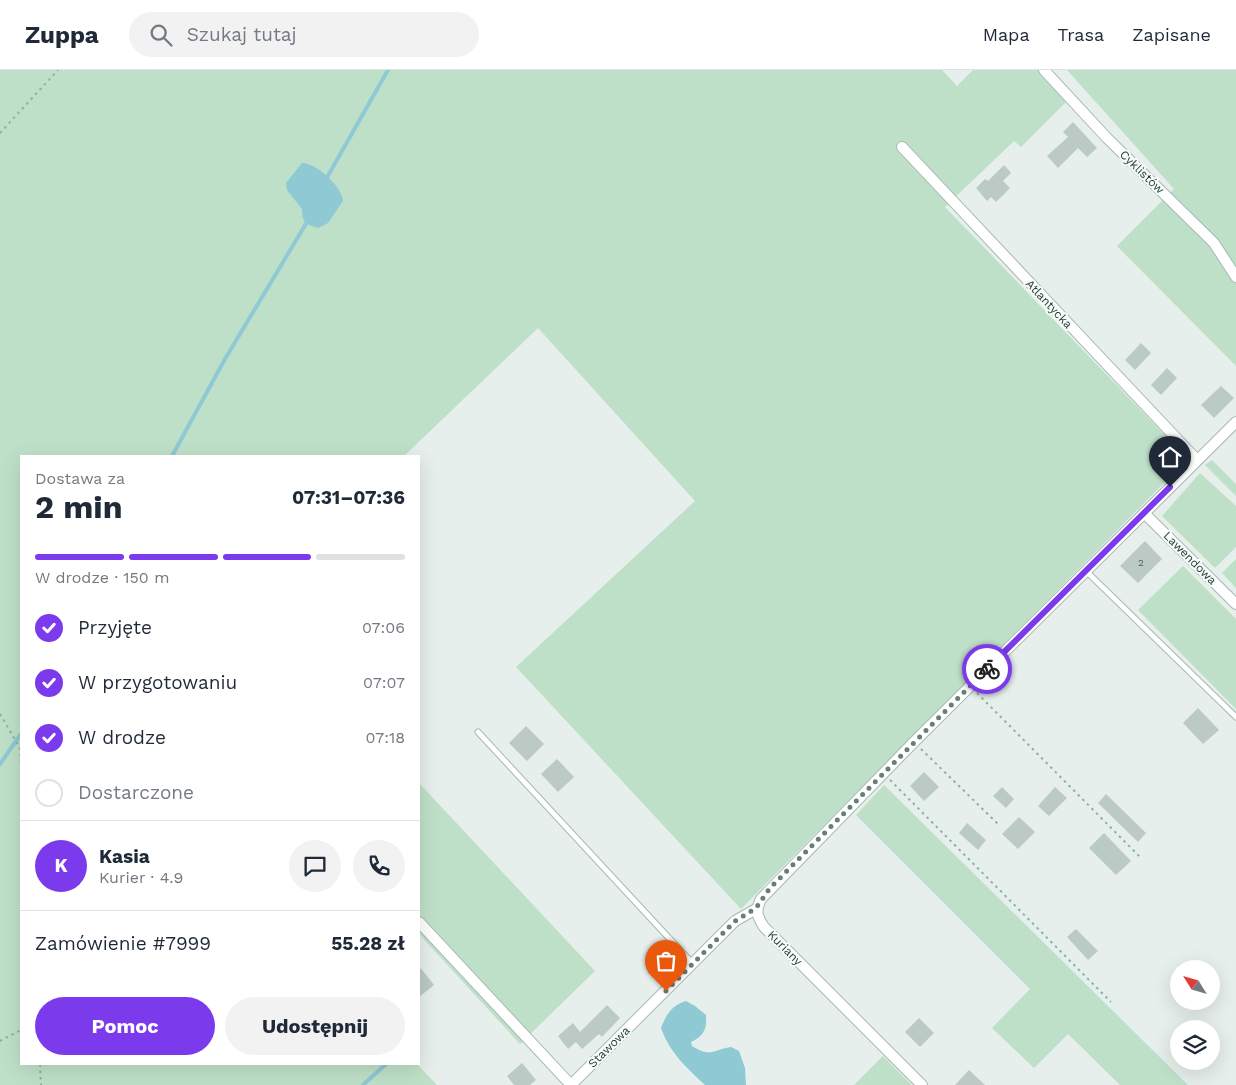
<!DOCTYPE html>
<html lang="pl">
<meta charset="utf-8">
<style>
body{margin:0;font-family:"Work Sans",sans-serif;background:#f2f2f3;color:#1f2937;height:100vh;display:flex;flex-direction:column;font-size:19px;white-space:nowrap}
*{box-sizing:border-box;margin:0}
p{font-size:16px;color:#747a83}
.icon{flex:none;width:28px;height:28px;fill:none;stroke:currentColor;stroke-width:2;stroke-linecap:round;stroke-linejoin:round}
.map{position:relative;flex:1;overflow:hidden}
.sheet{position:absolute;left:20px;top:385px;width:400px;height:610px;display:flex;flex-direction:column;background:#fff;border-radius:0px;box-shadow:0 5px 20px #0002}
.sheet>*{flex:none}
.needle{width:32px;rotate:307deg}
.tools{position:absolute;left:1170px;top:890px;display:grid;gap:10px}
.tools a{display:grid;place-items:center;width:50px;height:50px;border-radius:50%;background:#fff;box-shadow:0 5px 20px #0002;font-size:25px}
.pin{position:absolute;display:grid;place-items:center;width:42px;height:42px;color:#fff;margin:-51px -21px;border-radius:50% 50% 50% 0;rotate:-45deg;box-shadow:0 0 5px #0007}
.pin .icon{rotate:45deg}
.courier{position:absolute;display:grid;place-items:center;width:50px;height:50px;margin:-25px;border:4px solid #7c3aed;border-radius:50%;background:#fff;color:#222;box-shadow:0 1px 6px #0007}
.overview em{font-style:normal;font-weight:700}
.overview div{display:flex;flex-direction:column-reverse}
.overview{display:flex;align-items:center;justify-content:space-between;height:85px;padding:0 15px}
h1{font-size:32px;font-weight:700;line-height:38px}
.bar{display:grid;grid-template-columns:repeat(4,1fr);gap:8px 5px;align-content:center;height:60px;padding:0 15px}
.bar i{height:6px;border-radius:4px;background:#e0e1e3}
.bar .active{background:#7c3aed}
.bar p{grid-column:span 4}
.line{display:flex;align-items:center;gap:12px;padding:0 15px;border-top:1px solid #e0e1e3}
.line div{flex:1}
.round{display:grid;place-items:center;flex:none;width:52px;height:52px;border-radius:26px;background:#f2f2f3}
ol{padding:0 15px;list-style:none}
li{display:flex;align-items:center;gap:15px;height:55px}
li p{margin-inline-start:auto}
li .icon{padding:5px;border-radius:50%;background:#7c3aed;color:#fff;stroke-width:4}
li:last-child{color:#747a83}
li i{width:28px;height:28px;border:2px solid #e0e1e3;border-radius:50%}
.button{display:flex;gap:10px;margin-top:auto;padding:10px 15px}
.button a{flex:1;height:58px;border-radius:30px;background:#7c3aed;color:#fff;font-size:20px;font-weight:700;line-height:58px;text-align:center}
.button a+a{background:#f2f2f3;color:#1f2937}
header{display:flex;align-items:center;gap:30px;box-sizing:border-box;height:70px;padding:0 25px;background:#fff;border-bottom:1px solid #e0e1e3}
header strong{font-size:24px}
nav{display:flex;gap:28px;margin-inline-start:auto;font-size:18px}
.search{width:350px;height:45px;background:#f2f2f3;display:flex;align-items:center;gap:12px;box-sizing:border-box;padding:0 18px;border-radius:28px;color:#747a83;font-size:19px}
.map>svg:first-child{display:block}
.green{fill:#bfe0c8}
.water{fill:#8ec9d4}
.lines{fill:none;stroke-linecap:round;stroke-linejoin:round}
.stream{stroke:#8ec9d4;stroke-width:4}
.building{fill:#bbcac4}
.service-casing{stroke:#a8b8b2;stroke-width:7}
.minor-casing{stroke:#a8b8b2;stroke-width:12}
.path{stroke:#86b3a5;stroke-width:2;stroke-dasharray:2.5 4;stroke-linecap:butt}
.service{stroke:#fff;stroke-width:5}
.minor{stroke:#fff;stroke-width:10}
.done{stroke:#687f78;stroke-width:5;stroke-dasharray:0 9}
.route{stroke:#7c3aed;stroke-width:6}
.labels{text-anchor:middle;dominant-baseline:central;stroke-width:4;stroke-linejoin:round;paint-order:stroke}
.number-label{font-size:10px;fill:#4a645c}
.street-label{font-size:12px;fill:#24423a;stroke:#f7fbf9}
</style>
<header>
<strong>Zuppa</strong>
<div class="search"><svg class="icon" aria-label="search" viewBox="0 0 24 24"><circle cx="10" cy="10" r="6"/><path d="M15 15l6 6"/></svg>Szukaj tutaj</div>
<nav><a>Mapa</a><a>Trasa</a><a>Zapisane</a></nav>
</header>
<div class="map">
<svg width="1236" height="1015" viewBox="0 0 1236 1015">
<rect width="100%" height="100%" fill="#e6efeb"/>
<g class="green">
<path d="M 0,0 L 942,0 L 957,16 L 973,0 L 1038,0 L 1068,30 L 1021,77 L 1014,71 L 945,137 L 1188,389 L 741,839 L 516,597 L 695,431 L 538,258 L 404,386 L 21,386 L 21,994 L 417,994 L 437,1015 L 0,1015 Z"/>
<path d="M 1067,0 L 1236,0 L 1236,296 L 1117,176 L 1174,119 Z"/>
<path d="M 1212,390 L 1236,414 L 1236,426 L 1205,395 Z"/>
<path d="M 1200,403 L 1236,436 L 1236,477 L 1215,498 L 1162,446 Z"/>
<path d="M 1236,489 L 1236,518 L 1222,503 Z"/>
<path d="M 1183,496 L 1236,549 L 1236,639 L 1138,540 Z"/>
<path d="M 419,713 L 595,901 L 520,974 L 419,864 Z"/>
<path d="M 884,715 L 1188,1015 L 1120,1015 L 1068,964 L 1034,998 L 992,958 L 1030,919 L 856,745 Z"/>
<path d="M 883,986 L 912,1015 L 854,1015 Z"/>
</g>
<g class="water">
<path d="M 302,93 C 316,93 342,116 343,131 L 328,153 L 318,158 C 305,154 302,152 302,139 L 287,120 L 286,113 Z"/>
<path d="M 686,931 L 695,936 L 706,945 C 707,959 704,966 691,972 L 692,976 C 712,988 712,980 731,977 L 739,981 L 745,998 L 746,1015 L 705,1015 C 686,997 670,983 661,958 C 666,945 672,935 686,931 Z"/>
</g>
<g class="lines">
<g class="stream">
<path d="M 325,111 L 388,0"/>
<path d="M 172,386 L 225,289 L 307,152"/>
<path d="M 0,694 L 21,664"/>
<path d="M 363,1015 L 386,994"/>
</g>
</g>
<g class="building">
<path d="M 1073,52 L 1097,78 L 1087,87 L 1078,78 L 1058,98 L 1047,86 L 1068,67 L 1063,62 Z"/>
<path d="M 1004,95 L 1011,103 L 1003,111 L 1010,118 L 996,132 L 991,127 L 987,131 L 976,118 L 985,109 L 988,111 Z"/>
<path d="M 1141,273 L 1151,283 L 1135,300 L 1125,290 Z"/>
<path d="M 1167,298 L 1177,308 L 1161,325 L 1151,315 Z"/>
<path d="M 1221,316 L 1234,328 L 1214,348 L 1201,335 Z"/>
<path d="M 1145,471 L 1162,489 L 1138,513 L 1120,496 Z"/>
<path d="M 1198,638 L 1219,660 L 1203,674 L 1183,653 Z"/>
<path d="M 526,656 L 544,674 L 527,691 L 509,673 Z"/>
<path d="M 557,689 L 574,707 L 558,722 L 541,704 Z"/>
<path d="M 924,702 L 939,717 L 924,731 L 910,716 Z"/>
<path d="M 1002,717 L 1014,729 L 1006,738 L 993,726 Z"/>
<path d="M 1055,717 L 1067,728 L 1049,746 L 1038,736 Z"/>
<path d="M 1106,724 L 1146,763 L 1138,772 L 1098,733 Z"/>
<path d="M 1019,747 L 1035,762 L 1018,779 L 1002,764 Z"/>
<path d="M 967,753 L 986,770 L 978,780 L 959,763 Z"/>
<path d="M 1104,763 L 1131,791 L 1116,805 L 1089,778 Z"/>
<path d="M 1076,859 L 1098,881 L 1088,890 L 1067,867 Z"/>
<path d="M 419,896 L 434,915 L 419,927 Z"/>
<path d="M 607,935 L 620,948 L 602,967 L 599,964 L 582,979 L 576,972 L 568,979 L 558,966 L 573,953 L 580,962 Z"/>
<path d="M 919,948 L 934,963 L 920,977 L 905,962 Z"/>
<path d="M 522,993 L 536,1010 L 530,1015 L 514,1015 L 507,1006 Z"/>
<path d="M 969,1000 L 985,1015 L 955,1015 Z"/>
</g>
<g class="lines">
<g class="service-casing">
<g id="service">
<path d="M 1086,501 L 1236,647"/>
<path d="M 478,662 L 693,894"/>
</g>
</g>
<g class="minor-casing">
<g id="minor">
<path d="M 1044,0 L 1107,68 L 1214,173 L 1236,207"/>
<path d="M 902,77 L 1197,390"/>
<path d="M 1144,443 L 1236,534"/>
<path d="M 419,852 L 571,1015 L 735,851 L 756,839"/>
<path d="M 922,1015 L 764,857 C 757,846 755,841 761,829 L 914,672 L 1236,352"/>
</g>
</g>
<g class="path">
<path d="M 0,63 L 58,0"/>
<path d="M 977,623 L 1142,789"/>
<path d="M 0,644 L 20,678 L 21,698"/>
<path d="M 921,679 L 998,754"/>
<path d="M 890,710 L 1111,932"/>
<path d="M 0,971 L 21,960"/>
<path d="M 40,994 L 41,1015"/>
</g>
<use href="#service" class="service"/>
<use href="#minor" class="minor"/>
</g>
<g class="lines">
<path class="done" d="M 666,921 L 735,851 L 756,838 L 770,818 L 987,599"/>
<path class="route" d="M 987,599 L 1170,417"/>
</g>
<g class="labels">
<g class="number-label">
<text x="1141" y="492">2</text>
</g>
<g class="street-label">
<text transform="translate(1142 102) rotate(44)">Cyklistów</text>
<text transform="translate(1049 234) rotate(47)">Atlantycka</text>
<text transform="translate(1190 488) rotate(45)">Lawendowa</text>
<text transform="translate(785 878) rotate(45)">Kuriany</text>
<text transform="translate(609 977) rotate(-45)">Stawowa</text>
</g>
</g>
</svg>
<div class="tools">
<a><svg class="needle" viewBox="-14 -14 28 28"><path d="M0-13l5 13h-10z" fill="#e53935"/><path d="M0 13l5-13h-10z" fill="#747a83"/></svg></a>
<a><svg class="icon" aria-label="layers" viewBox="0 0 24 24"><path d="M12 4l9 5-9 5-9-5zM3 14l9 5 9-5"/></svg></a>
</div>
<div class="pin" style="left:666px;top:921px;background:#ea580c"><svg class="icon" aria-label="bag" viewBox="0 0 24 24"><path d="M5 8h14l-1 12H6zM9 8a3 3 0 0 1 6 0"/></svg></div>
<div class="pin" style="left:1170px;top:417px;background:#1f2937"><svg class="icon" aria-label="home" viewBox="0 0 24 24"><path d="M3 11l9-7 9 7M6 9v11h12V9"/></svg></div>
<div class="courier" style="left:987px;top:599px"><svg class="icon" aria-label="bike" viewBox="0 0 24 24"><circle cx="6" cy="16" r="4"/><circle cx="18" cy="16" r="4"/><path d="M6 16l4-8h5l3 8M10 8l3 8H6M13 5h3"/></svg></div>
<section class="sheet">
<div class="overview"><div><h1>2 min</h1><p>Dostawa za</p></div><em>07:31–07:36</em></div>
<div class="bar"><i class="active"></i><i class="active"></i><i class="active"></i><i></i><p>W drodze · 150 m</p></div>
<ol>
<li><svg class="icon" aria-label="check" viewBox="0 0 24 24"><path d="M5 12l5 5 9-10"/></svg>Przyjęte<p>07:06</p></li>
<li><svg class="icon" aria-label="check" viewBox="0 0 24 24"><path d="M5 12l5 5 9-10"/></svg>W przygotowaniu<p>07:07</p></li>
<li><svg class="icon" aria-label="check" viewBox="0 0 24 24"><path d="M5 12l5 5 9-10"/></svg>W drodze<p>07:18</p></li>
<li><i></i>Dostarczone</li>
</ol>
<div class="line" style="height:90px"><b class="round" style="background:#7c3aed;color:#fff">K</b><div><b>Kasia</b><p>Kurier · 4.9</p></div><a class="round"><svg class="icon" aria-label="chat" viewBox="0 0 24 24"><path d="M4 5h16v11H9l-5 4z"/></svg></a><a class="round"><svg class="icon" aria-label="phone" viewBox="0 0 24 24"><path d="M5 4h4l2 5-3 2q2 4 5 5l2-3 5 2v4C11 20 4 13 5 4z"/></svg></a></div>
<div class="line" style="height:65px"><div>Zamówienie #7999</div><b>55.28 zł</b></div>
<div class="button"><a>Pomoc</a><a>Udostępnij</a></div>
</section>
</div>
